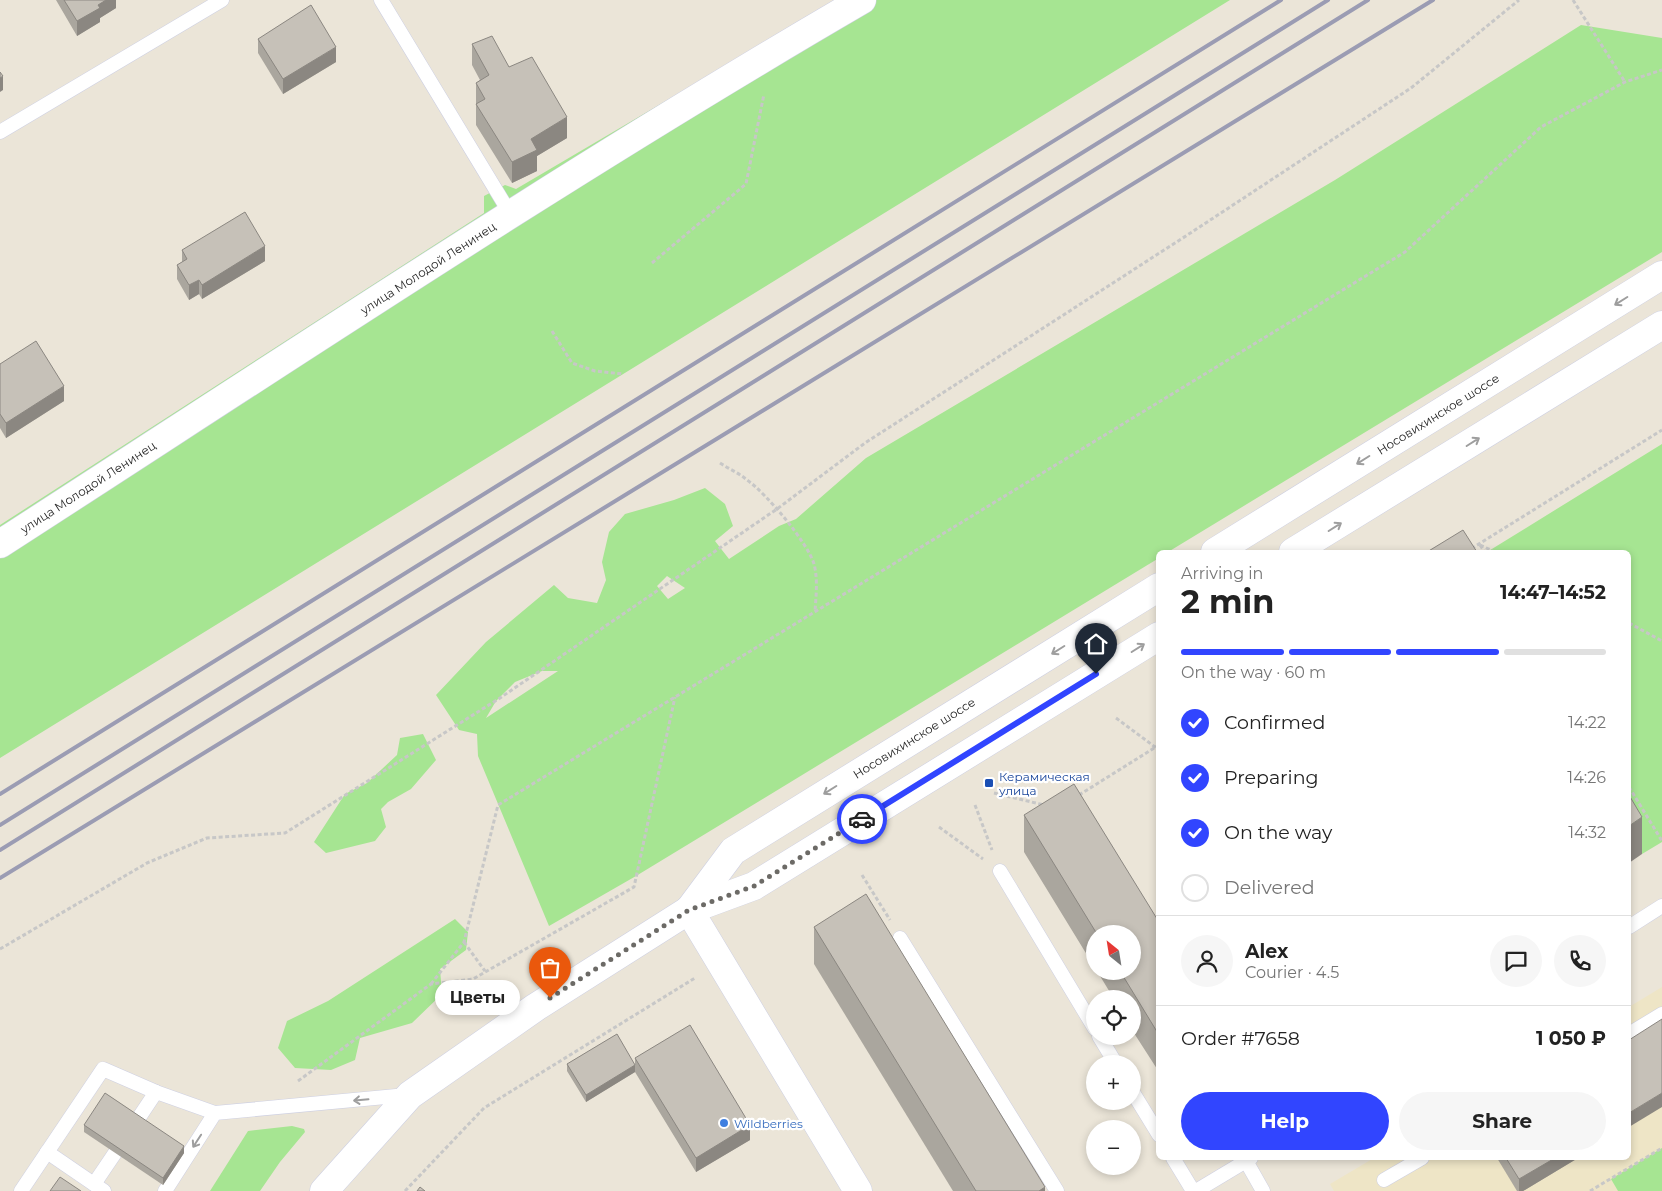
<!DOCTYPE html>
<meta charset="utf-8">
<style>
body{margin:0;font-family:Montserrat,sans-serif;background:#f6f6f6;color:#222;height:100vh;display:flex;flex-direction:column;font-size:19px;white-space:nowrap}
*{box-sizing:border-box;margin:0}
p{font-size:16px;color:#767676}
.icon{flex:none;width:28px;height:28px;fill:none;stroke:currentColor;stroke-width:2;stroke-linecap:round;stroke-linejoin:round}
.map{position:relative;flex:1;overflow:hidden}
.panel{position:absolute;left:1156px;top:550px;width:475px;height:610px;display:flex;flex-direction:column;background:#fff;border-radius:8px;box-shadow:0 2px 8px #0003}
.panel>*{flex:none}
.needle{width:32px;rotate:330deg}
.controls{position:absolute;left:1086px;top:925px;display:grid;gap:10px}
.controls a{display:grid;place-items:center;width:55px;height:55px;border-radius:50%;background:#fff;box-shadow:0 2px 8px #0003;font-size:25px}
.pin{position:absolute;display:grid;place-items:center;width:42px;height:42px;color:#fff;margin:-51px -21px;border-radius:50% 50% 50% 0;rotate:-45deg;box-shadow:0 0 5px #0007}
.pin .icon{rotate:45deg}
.courier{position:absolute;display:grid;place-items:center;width:50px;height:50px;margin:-25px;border:4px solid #3145ff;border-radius:50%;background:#fff;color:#222;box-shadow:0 1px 6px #0007}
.bubble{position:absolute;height:35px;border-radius:18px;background:#fff;box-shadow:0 2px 8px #0003;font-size:16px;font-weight:700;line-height:35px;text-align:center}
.summary em{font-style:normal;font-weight:700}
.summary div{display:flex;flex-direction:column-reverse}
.summary{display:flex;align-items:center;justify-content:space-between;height:85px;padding:0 25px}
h1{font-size:32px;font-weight:700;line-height:38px}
.bar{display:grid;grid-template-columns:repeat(4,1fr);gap:8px 5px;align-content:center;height:60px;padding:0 25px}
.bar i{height:6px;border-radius:4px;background:#e0e0e0}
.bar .selected{background:#3145ff}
.bar p{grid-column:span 4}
.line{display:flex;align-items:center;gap:12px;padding:0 25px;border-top:1px solid #e0e0e0}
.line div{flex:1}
.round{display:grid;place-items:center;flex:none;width:52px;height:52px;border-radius:26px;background:#f6f6f6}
ol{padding:0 25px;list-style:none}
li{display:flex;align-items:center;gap:15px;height:55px}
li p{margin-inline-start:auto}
li .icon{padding:5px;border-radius:50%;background:#3145ff;color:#fff;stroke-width:4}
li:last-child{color:#767676}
li i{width:28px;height:28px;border:2px solid #e0e0e0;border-radius:50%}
.action{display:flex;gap:10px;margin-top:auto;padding:10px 25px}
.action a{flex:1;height:58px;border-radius:30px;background:#3145ff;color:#fff;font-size:20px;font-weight:700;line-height:58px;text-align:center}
.action a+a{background:#f6f6f6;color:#222}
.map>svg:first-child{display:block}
.education{fill:#eee5c6}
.green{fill:#a6e592;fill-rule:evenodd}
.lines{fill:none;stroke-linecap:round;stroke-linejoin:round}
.lane-casing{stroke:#ced0e2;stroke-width:15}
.street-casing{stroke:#ced0e2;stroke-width:29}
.secondary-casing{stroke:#ced0e2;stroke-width:29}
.path{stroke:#c7c7c7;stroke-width:3;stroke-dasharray:4 2.5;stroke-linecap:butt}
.lane{stroke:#fff;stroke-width:14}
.street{stroke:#fff;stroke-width:28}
.secondary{stroke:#fff;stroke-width:28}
.rail{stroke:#9b9cb3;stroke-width:4}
.wall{fill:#aaa69e}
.shaded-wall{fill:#8b8781}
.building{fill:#c6c1b8;stroke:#8b8781}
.oneway{stroke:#9e9e9e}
.done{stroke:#6c6a66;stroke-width:5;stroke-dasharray:0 9}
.route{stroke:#3145ff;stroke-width:6}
.transit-dot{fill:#1a4fb4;stroke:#fff;stroke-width:2}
.shop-dot{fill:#3f7fe0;stroke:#fff;stroke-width:2}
.labels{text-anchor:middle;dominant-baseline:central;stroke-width:4.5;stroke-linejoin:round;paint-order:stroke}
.street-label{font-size:12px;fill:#282828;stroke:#fff}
.transit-label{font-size:12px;fill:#164399;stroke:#fff;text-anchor:start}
.shop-label{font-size:12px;fill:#366cbe;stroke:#fff;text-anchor:start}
</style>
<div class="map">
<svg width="1662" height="1191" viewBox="0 0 1662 1191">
<rect width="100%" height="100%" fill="#ebe5d8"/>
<path class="education" d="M 1662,987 L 1662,1191 L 1334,1191 L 1330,1184 L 1374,1158 L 1629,1158 L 1629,1007 Z"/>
<g class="green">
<path d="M 836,0 L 1230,0 L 0,758 L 0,525 L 484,213 L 484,196 L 505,185 L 516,189 L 773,38 Z"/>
<path d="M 1581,25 L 1662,38 L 1662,252 L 1168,552 L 1159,552 L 1159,558 L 636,876 L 549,926 L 478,756 L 477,734 L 459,730 L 436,695 L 486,642 L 554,585 L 568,598 L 597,603 L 606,580 L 602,562 L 609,532 L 625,514 L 674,500 L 705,488 L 725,504 L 733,526 L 715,541 L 729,559 L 779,526 L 796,519 L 866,458 L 1335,180 ZM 667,576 L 685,588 L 668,599 L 657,586 ZM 542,671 L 558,671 L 486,718 L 496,701 L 515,682 Z"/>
<path d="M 1662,444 L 1662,842 L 1642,854 L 1629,833 L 1629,552 L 1487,552 Z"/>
<path d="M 423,734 L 436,760 L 411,789 L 388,802 L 381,809 L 386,827 L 375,841 L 326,853 L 314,842 L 345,794 L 367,783 L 397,755 L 400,738 Z"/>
<path d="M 455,919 L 468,932 L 466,950 L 440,969 L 442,994 L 412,1023 L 360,1038 L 355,1060 L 331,1070 L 295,1068 L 278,1048 L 287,1021 L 328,1001 Z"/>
<path d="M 292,1126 L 304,1129 L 305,1132 L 280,1162 L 260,1191 L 210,1191 L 248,1131 Z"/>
<path d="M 1662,1148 L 1662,1191 L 1618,1191 L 1611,1179 Z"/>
</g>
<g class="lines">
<g class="lane-casing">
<g id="lane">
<path d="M 381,0 L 511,215"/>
<path d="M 0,132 L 222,0"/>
<path d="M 1000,871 L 1095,1029"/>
<path d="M 1629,927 L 1662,906"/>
<path d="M 900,938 L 1057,1191"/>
<path d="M 1629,1034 L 1662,1014"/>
<path d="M 1099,1036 L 1116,1064"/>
<path d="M 1132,1091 L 1159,1135"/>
<path d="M 136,1122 L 156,1092"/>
<path d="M 47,1152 L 104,1191"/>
<path d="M 1173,1158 L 1193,1191"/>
<path d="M 1246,1161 L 1263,1191"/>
<path d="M 1384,1180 L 1422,1158"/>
<path d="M 94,1184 L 115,1153"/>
<path d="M 21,1191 L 103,1069 L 156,1092 L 215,1113"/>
<path d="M 165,1191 L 215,1113 L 407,1095"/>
<path d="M 1196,1191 L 1251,1158"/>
</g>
</g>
<g class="street-casing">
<path id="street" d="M 0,544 C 285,360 568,171 862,0"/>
</g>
<g class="secondary-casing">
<g id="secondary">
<path d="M 1215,552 L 1662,275"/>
<path d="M 1293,552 L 1662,325"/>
<path d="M 689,910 L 733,851 L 1159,587"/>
<path d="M 689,910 L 858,1191"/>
<path d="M 324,1191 L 410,1095 L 536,1007 L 689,910 L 754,886 L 1159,636"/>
</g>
</g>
<g class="path">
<path d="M 1573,0 L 1625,82"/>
<path d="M 652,263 L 746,184 L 764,94"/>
<path d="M 552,331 L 572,363 L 595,371 L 623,374"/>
<path d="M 720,463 C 729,469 739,473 747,480 C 766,493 808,543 814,564 C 818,579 816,596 815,611"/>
<path d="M 1480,545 L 1495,552"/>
<path d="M 1480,545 L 1485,552"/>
<path d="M 1466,552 L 1662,430"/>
<path d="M 1629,623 L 1662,641"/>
<path d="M 1116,718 L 1159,750"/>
<path d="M 1629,787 L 1662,841"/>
<path d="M 994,793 L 1044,805"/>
<path d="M 1079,795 L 1159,745"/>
<path d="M 975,805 L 992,850"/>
<path d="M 939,827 L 983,859"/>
<path d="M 862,875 L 890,920"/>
<path d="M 464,942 L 485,971"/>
<path d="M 0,949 L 147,863 L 207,838 L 285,833 L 500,698 L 777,509 L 865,443 L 1192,232 L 1411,88 L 1519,0"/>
<path d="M 431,984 L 464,942 L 498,805 L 1405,252 L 1541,127 L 1625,82 L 1662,70"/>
<path d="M 298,1081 L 431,984 L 473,979 L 634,887 L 675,697"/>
<path d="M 405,1191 L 484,1108 L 695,978"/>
<path d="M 1590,1191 L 1662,1148"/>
</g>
<use href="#lane" class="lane"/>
<use href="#street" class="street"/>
<use href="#secondary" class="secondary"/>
<g class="rail">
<path d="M 0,794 L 1281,0"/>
<path d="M 0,825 L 1328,0"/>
<path d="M 0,850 L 1368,0"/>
<path d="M 0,878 L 1433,0"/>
</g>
</g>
<g class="wall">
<path d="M 56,0 L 116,0 L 116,8 L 100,18 L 100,22 L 77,36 Z"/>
<path d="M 258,39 L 336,62 L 283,94 L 258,53 Z"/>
<path d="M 472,44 L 509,67 L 567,138 L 537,156 L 537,171 L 512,183 L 476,125 L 476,83 L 480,80 L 472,65 Z"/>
<path d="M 182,250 L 265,261 L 202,299 L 199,294 L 189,300 L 177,279 L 177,265 L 182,262 Z"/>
<path d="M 0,364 L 64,401 L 6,438 L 0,428 Z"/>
<path d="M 1024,815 L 1159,922 L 1159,1072 L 1132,1030 L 1132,999 L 1114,999 L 1097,971 L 1132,971 L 1132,934 L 1095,934 L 1095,968 L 1024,852 Z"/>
<path d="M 814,927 L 1045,1191 L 953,1191 L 814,964 Z"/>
<path d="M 635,1058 L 750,1140 L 696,1172 L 635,1072 L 586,1102 L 567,1071 L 567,1064 L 635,1065 Z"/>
<path d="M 84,1125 L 184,1153 L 163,1185 L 84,1132 Z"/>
<path d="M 1497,1158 L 1578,1158 L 1523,1191 L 1517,1191 Z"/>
</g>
<g class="shaded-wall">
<path d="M 106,0 L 116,0 L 116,8 L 100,18 L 100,22 L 77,36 L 77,21 L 98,5 Z"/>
<path d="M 336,47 L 336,62 L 283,94 L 283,79 Z"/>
<path d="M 3,76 L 3,90 L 0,92 L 0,78 Z"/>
<path d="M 567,117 L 567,138 L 537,156 L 537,171 L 512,183 L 512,162 L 531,139 Z"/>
<path d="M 265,246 L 265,261 L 202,299 L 202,285 Z"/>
<path d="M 199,280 L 199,294 L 189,300 L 189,285 Z"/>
<path d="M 64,386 L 64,401 L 6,438 L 6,423 Z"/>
<path d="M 1642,817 L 1642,854 L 1629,863 L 1629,826 Z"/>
<path d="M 635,1065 L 635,1072 L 586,1102 L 586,1095 Z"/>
<path d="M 1662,1093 L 1662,1107 L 1629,1127 L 1629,1113 Z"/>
<path d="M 750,1125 L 750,1140 L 696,1172 L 696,1158 Z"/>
<path d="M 184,1146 L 184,1153 L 163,1185 L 163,1178 Z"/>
<path d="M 1555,1158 L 1578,1158 L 1523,1191 L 1519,1191 L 1519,1179 Z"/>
<path d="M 1045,1187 L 1045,1191 L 1039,1191 Z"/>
</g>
<g class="building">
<path d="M 64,0 L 106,0 L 98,5 L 100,8 L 77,21 Z"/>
<path d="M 311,5 L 336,47 L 283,79 L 258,39 Z"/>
<path d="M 492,36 L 509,67 L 532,57 L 567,117 L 531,139 L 537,150 L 512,162 L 476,104 L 485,99 L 476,83 L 489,75 L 472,44 Z"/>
<path d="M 0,72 L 3,76 L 0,78 Z"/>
<path d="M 245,212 L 265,246 L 202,285 L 199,280 L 189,285 L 177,265 L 187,259 L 182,250 Z"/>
<path d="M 36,341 L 64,386 L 6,423 L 0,414 L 0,364 Z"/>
<path d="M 1463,530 L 1477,552 L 1427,552 Z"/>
<path d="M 1074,784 L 1159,922 L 1159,1035 L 1120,971 L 1132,971 L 1132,934 L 1097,934 L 1024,815 Z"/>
<path d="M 1629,795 L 1642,817 L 1629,826 Z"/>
<path d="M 866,894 L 1045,1187 L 1039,1191 L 976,1191 L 814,927 Z"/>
<path d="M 1662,1019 L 1662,1093 L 1629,1113 L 1629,1040 Z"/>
<path d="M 690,1025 L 750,1125 L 696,1158 L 635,1058 Z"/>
<path d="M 617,1034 L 635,1065 L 586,1095 L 567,1064 Z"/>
<path d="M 105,1093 L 184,1146 L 163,1178 L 84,1125 Z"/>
<path d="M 1506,1158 L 1555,1158 L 1519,1179 Z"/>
<path d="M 60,1177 L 81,1191 L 50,1191 Z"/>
<path d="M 420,1187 L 425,1191 L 417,1191 Z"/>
</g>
<defs><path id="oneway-shaft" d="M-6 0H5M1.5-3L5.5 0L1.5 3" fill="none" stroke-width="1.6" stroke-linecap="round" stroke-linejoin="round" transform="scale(1.25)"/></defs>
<g class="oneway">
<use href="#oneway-shaft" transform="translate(1621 301) rotate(148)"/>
<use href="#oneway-shaft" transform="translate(1473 442) rotate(-32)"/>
<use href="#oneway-shaft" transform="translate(1363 460) rotate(148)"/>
<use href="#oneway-shaft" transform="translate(1335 527) rotate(-32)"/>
<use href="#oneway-shaft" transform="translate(1138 648) rotate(-32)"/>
<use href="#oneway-shaft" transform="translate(1058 650) rotate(148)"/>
<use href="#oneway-shaft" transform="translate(830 790) rotate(148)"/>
<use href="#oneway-shaft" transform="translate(361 1100) rotate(175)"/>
<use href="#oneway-shaft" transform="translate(197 1141) rotate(123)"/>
</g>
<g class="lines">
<path class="done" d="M 550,998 L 689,910 L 754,886 L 862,819"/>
<path class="route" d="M 862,819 L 1096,674"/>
</g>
<rect class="transit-dot" x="984" y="778" width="10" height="10" rx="2.5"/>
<circle class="shop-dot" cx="724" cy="1123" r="5"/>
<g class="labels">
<g class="street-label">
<text transform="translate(428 268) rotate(-33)">улица Молодой Ленинец</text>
<text transform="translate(1438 414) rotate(-32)">Носовихинское шоссе</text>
<text transform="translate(88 487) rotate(-33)">улица Молодой Ленинец</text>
<text transform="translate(914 738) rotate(-32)">Носовихинское шоссе</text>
</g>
<g class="transit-label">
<text x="999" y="776">Керамическая<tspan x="999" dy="14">улица</tspan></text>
</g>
<g class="shop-label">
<text x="734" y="1123">Wildberries</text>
</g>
</g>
</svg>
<div class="controls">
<a><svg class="needle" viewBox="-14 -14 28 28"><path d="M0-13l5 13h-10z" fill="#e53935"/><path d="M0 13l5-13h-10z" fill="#767676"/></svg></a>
<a><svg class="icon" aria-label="locate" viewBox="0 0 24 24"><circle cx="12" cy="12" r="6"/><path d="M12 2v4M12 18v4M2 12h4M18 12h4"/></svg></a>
<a>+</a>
<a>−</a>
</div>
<div class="pin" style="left:550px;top:998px;background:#ea580c"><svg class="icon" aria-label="bag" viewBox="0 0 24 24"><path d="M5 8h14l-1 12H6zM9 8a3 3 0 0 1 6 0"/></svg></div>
<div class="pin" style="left:1096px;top:674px;background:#1f2937"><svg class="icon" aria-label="home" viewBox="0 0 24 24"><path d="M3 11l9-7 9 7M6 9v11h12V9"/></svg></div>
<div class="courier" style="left:862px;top:819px"><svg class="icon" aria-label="car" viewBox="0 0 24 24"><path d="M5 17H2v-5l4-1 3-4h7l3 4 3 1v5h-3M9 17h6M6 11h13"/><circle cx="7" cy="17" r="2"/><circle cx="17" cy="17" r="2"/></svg></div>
<div class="bubble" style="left:435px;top:980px;width:85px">Цветы</div>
<section class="panel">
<div class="summary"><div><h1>2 min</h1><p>Arriving in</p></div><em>14:47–14:52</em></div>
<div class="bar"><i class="selected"></i><i class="selected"></i><i class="selected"></i><i></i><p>On the way · 60 m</p></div>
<ol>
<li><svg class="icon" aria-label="check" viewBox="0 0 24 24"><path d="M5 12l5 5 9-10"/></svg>Confirmed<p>14:22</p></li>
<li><svg class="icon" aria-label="check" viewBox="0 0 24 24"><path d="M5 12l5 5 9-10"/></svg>Preparing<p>14:26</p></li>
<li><svg class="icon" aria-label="check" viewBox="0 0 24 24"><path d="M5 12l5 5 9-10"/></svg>On the way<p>14:32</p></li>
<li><i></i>Delivered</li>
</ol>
<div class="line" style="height:90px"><a class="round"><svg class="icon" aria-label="person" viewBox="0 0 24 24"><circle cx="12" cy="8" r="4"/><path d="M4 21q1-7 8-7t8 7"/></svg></a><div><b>Alex</b><p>Courier · 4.5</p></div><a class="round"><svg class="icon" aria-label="chat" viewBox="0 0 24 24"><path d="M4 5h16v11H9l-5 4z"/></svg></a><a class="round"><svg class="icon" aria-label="phone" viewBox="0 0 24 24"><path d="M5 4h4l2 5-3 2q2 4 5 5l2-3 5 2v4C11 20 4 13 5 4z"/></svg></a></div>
<div class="line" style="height:65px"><div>Order #7658</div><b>1 050 ₽</b></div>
<div class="action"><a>Help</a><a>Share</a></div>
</section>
</div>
